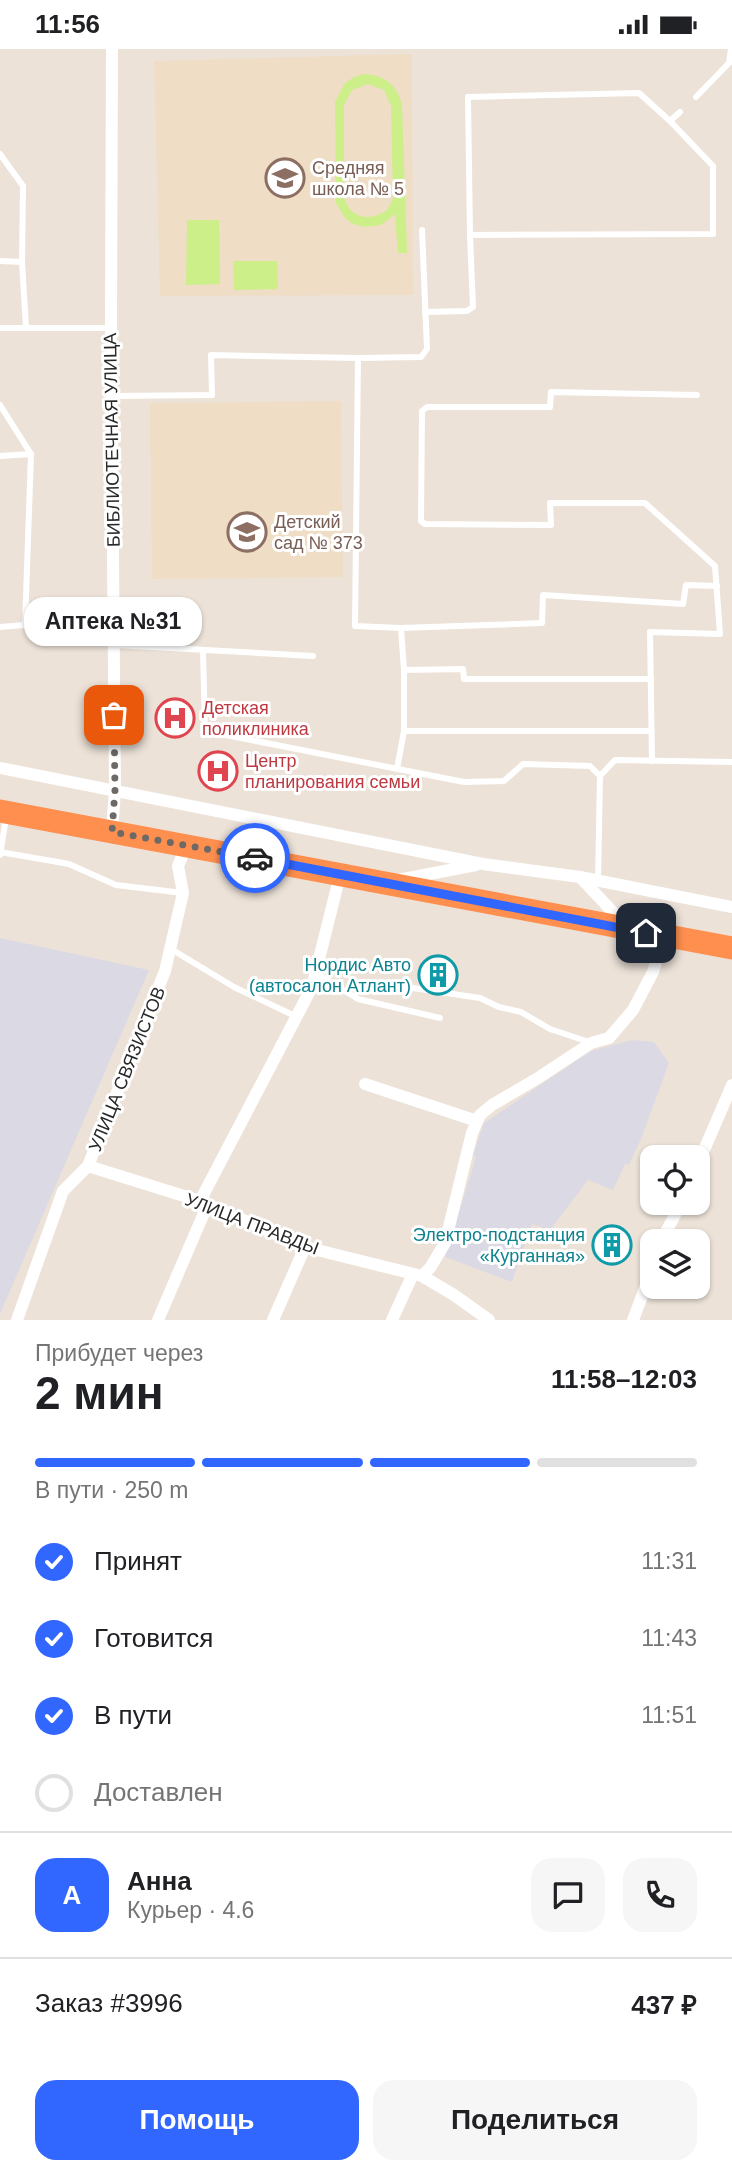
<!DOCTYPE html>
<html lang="ru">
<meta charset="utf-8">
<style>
body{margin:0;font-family:Helvetica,sans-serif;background:#f6f6f6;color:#202124;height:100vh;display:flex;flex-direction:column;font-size:26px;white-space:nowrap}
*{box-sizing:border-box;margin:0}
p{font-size:23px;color:#757577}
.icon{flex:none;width:38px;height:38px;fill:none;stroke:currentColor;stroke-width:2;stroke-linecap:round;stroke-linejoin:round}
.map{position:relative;height:1271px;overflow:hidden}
.sheet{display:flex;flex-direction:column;background:#fff;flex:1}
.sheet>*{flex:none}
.tools{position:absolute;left:640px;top:1096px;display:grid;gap:14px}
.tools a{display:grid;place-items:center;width:70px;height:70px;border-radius:14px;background:#fff;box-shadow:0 2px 5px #0004;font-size:35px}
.pin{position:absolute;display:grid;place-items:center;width:60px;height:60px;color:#fff;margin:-30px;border-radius:14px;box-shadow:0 4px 10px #0006}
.courier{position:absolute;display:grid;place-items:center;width:70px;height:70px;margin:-35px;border:5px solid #3166ff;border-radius:50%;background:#fff;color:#222;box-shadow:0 2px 9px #0007}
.bubble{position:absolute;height:49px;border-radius:21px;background:#fff;box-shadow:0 2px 5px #0004;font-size:23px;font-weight:600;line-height:49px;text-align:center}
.overview em{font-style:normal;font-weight:600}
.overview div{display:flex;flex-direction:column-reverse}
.overview{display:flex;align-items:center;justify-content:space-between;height:119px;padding:0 35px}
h1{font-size:46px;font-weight:600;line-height:52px}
.bar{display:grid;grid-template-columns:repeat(4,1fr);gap:10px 7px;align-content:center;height:84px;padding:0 35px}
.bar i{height:9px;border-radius:5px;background:#e0e0e0}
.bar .active{background:#3166ff}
.bar p{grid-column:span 4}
.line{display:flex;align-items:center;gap:18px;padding:0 35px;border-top:2px solid #e0e0e0}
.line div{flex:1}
.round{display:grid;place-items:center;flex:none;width:74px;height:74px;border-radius:21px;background:#f6f6f6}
ol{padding:0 35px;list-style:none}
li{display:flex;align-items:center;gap:21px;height:77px}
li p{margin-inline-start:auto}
li .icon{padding:7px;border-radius:50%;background:#3166ff;color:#fff;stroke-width:4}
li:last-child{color:#757577}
li i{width:38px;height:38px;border:4px solid #e0e0e0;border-radius:50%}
.primary-button{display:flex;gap:14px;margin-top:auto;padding:14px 35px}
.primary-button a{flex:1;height:80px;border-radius:21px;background:#3166ff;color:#fff;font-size:28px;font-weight:600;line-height:80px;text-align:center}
.primary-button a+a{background:#f6f6f6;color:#202124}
.status{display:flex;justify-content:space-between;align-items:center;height:49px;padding:0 35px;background:#fff;direction:ltr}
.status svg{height:19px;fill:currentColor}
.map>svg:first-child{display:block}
.industrial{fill:#dbd9e3}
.education{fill:#efdec5}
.pitch{fill:#ccef8a;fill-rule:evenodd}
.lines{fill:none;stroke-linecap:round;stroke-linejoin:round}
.lane{stroke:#fff;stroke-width:6}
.street{stroke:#fff;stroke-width:12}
.highway{stroke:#ff8f4f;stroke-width:23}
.done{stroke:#6d6966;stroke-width:7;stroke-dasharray:0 12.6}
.route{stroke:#3166ff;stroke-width:9}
.labels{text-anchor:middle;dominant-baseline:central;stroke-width:6;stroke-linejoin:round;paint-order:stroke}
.education-label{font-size:18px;fill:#785e54;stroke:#fff;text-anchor:start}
.street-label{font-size:18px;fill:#282828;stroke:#fff}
.health-label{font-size:18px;fill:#be3a42;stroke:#fff;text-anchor:start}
.culture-label{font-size:18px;fill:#0d838f;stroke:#fff;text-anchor:end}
</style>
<div class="status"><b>11:56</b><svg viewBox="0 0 49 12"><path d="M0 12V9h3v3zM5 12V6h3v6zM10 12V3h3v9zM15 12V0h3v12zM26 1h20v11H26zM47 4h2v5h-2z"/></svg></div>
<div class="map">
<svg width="732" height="1271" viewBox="0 0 732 1271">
<rect width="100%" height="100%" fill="#ece2d8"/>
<g class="industrial">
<path d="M 0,889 L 149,921 L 0,1265 Z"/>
<path d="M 632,991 L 654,993 L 669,1014 L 641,1090 L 629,1116 L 625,1115 L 613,1141 L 588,1131 L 550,1181 L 532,1175 L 512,1233 L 445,1208 L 476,1108 L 473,1106 L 484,1074 L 591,1002 Z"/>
</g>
<g class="education">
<path d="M 412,5 L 413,246 L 160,247 L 154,12 Z"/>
<path d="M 341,352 L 343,528 L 152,530 L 150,354 Z"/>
</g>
<g class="pitch">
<path d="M 364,25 C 385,26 397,36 402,56 L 407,204 L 398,204 L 395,165 L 381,176 L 365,178 L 353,175 L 345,169 L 336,154 L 335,53 L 345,34 L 354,28 ZM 368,35 L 384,41 L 391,57 L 393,150 L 387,161 C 370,173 351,170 344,149 L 344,56 L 352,41 Z"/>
<path d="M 187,171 L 219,171 L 220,235 L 186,236 Z"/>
<path d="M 233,212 L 277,212 L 278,240 L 234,241 Z"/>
</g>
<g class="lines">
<g class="lane">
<path d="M 696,48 L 729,14 L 731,0"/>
<path d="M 670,72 L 639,44 L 468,48 L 470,186 L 713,185 L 713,117 L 670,72 L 680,63"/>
<path d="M 0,105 L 23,137 L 22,213"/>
<path d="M 0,212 L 22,213 L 26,279"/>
<path d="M 425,263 L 467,262 L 473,258 L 470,186"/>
<path d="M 0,279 L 111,279"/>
<path d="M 358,309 L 421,308 L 427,300 L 422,181"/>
<path d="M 112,347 L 212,346 L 211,306 L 358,309 L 355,577 L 401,579"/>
<path d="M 0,356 L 31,405"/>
<path d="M 0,407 L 31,405 L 25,576 L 114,572"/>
<path d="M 0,578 L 25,576"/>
<path d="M 115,596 L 313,607"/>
<path d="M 203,601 L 205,682 L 464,733 L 504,732 L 523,715 L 590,717 L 600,727"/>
<path d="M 404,621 L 401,579 L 542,574 L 543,546 L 683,555 L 686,536 L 717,537"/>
<path d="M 651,630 L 464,630 L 463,620 L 404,621 L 404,682 L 651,682"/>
<path d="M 652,712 L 650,583 L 720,585 L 715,517 L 645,454 L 550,454 L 551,476 L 425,475 L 421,472 L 422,362 L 427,358 L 550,358 L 551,343 L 697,346"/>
<path d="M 397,720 L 404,682"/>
<path d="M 0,803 L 69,815 L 116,836 L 183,844"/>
<path d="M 0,806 L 6,769"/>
<path d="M 598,832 L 600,727 L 615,711 L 732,713"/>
<path d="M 171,900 L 234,938 L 295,967"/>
<path d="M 316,924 L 358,950 L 440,969"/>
<path d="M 386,935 L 480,949 L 499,958 L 521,963 L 550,980 L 589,993"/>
</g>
<g class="street">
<path d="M 112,0 L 111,274 L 115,741 L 112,783"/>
<path d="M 0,719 L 483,815 L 580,828 L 732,858"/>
<path d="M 580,828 L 626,877"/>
<path d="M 398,831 L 476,816"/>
<path d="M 365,1035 L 477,1072"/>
<path d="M 698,1115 L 732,1036"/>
<path d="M 88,1117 L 200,1152 L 305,1198 L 422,1227 L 454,1246 L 489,1271"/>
<path d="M 200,1152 L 312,938 L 340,826"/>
<path d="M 661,1192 L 682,1153"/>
<path d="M 422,1227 L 430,1219 L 445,1194 L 472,1084 L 480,1066 L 492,1056 L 538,1029 L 591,994 L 609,989 L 633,961 L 653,923 L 664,887"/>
<path d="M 17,1271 L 63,1142 L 88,1117 L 165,922 L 183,844 L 178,817 L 187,796"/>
<path d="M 158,1271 L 207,1157"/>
<path d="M 273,1271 L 305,1198"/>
<path d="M 392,1271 L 413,1225"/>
<path d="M 633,1271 L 653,1218"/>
</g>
<path class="highway" d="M 0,762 L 732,899"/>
</g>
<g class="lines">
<path class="done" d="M 114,666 L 115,741 L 112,783 L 255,809"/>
<path class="route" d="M 255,809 L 646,884"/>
</g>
<defs>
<g id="school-ring" transform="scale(2.0125)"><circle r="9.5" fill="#fff" stroke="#8d6e63" stroke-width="1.5"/><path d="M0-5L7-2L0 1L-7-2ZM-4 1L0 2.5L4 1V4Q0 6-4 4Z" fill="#8d6e63"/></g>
<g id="hospital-ring" transform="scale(2.0125)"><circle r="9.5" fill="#fff" stroke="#e0444e" stroke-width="1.5"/><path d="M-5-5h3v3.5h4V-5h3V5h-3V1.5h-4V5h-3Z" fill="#e0444e"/></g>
<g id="building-ring" transform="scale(2.0125)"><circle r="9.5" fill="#fff" stroke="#0f9aa8" stroke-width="1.5"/><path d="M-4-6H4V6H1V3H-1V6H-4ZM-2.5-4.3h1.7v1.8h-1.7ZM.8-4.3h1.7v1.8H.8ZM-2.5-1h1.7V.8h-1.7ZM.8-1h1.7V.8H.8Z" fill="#0f9aa8"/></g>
</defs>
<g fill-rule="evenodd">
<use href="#school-ring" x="285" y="129"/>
<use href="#school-ring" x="247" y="483"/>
<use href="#hospital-ring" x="175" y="669"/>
<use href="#hospital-ring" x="218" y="722"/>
<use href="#building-ring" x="438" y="926"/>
<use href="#building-ring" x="612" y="1196"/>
</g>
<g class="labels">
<g class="education-label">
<text x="312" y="119">Средняя<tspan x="312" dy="21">школа № 5</tspan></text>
<text x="274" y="473">Детский<tspan x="274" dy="21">сад № 373</tspan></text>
</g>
<g class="street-label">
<text transform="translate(112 391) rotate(-91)">БИБЛИОТЕЧНАЯ УЛИЦА</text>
<text transform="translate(127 1020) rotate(-68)">УЛИЦА СВЯЗИСТОВ</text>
<text transform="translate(252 1175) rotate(21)">УЛИЦА ПРАВДЫ</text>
</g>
<g class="health-label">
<text x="202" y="659">Детская<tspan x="202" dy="21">поликлиника</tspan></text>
<text x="245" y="712">Центр<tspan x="245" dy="21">планирования семьи</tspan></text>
</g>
<g class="culture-label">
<text x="411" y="916">Нордис Авто<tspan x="411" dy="21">(автосалон Атлант)</tspan></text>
<text x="585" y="1186">Электро-подстанция<tspan x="585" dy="21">«Курганная»</tspan></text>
</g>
</g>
</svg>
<div class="tools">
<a><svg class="icon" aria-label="locate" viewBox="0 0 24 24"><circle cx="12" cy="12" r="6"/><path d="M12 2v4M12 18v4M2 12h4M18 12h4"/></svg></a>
<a><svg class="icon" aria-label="layers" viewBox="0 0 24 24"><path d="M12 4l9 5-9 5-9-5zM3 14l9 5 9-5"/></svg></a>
</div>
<div class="pin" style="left:114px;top:666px;background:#ea580c"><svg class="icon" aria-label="bag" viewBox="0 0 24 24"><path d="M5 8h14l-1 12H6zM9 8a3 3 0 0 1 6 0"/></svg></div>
<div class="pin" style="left:646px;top:884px;background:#1f2937"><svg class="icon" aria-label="home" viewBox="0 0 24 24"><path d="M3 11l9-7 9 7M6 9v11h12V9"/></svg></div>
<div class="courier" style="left:255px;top:809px"><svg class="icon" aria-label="car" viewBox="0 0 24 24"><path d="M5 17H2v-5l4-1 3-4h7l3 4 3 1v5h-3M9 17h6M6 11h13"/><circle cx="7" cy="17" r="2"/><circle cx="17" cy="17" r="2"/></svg></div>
<div class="bubble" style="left:24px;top:548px;width:178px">Аптека №31</div>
</div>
<section class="sheet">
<div class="overview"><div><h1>2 мин</h1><p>Прибудет через</p></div><em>11:58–12:03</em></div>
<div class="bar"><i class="active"></i><i class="active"></i><i class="active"></i><i></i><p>В пути · 250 m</p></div>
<ol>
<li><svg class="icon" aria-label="check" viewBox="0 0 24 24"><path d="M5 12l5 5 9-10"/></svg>Принят<p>11:31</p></li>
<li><svg class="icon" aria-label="check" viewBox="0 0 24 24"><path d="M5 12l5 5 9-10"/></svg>Готовится<p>11:43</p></li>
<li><svg class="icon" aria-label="check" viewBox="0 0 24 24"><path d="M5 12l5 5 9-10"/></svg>В пути<p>11:51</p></li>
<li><i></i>Доставлен</li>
</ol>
<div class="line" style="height:126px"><b class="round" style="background:#3166ff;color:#fff">А</b><div><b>Анна</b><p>Курьер · 4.6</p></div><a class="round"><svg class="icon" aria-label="chat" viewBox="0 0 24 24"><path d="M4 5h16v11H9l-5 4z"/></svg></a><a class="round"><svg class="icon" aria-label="phone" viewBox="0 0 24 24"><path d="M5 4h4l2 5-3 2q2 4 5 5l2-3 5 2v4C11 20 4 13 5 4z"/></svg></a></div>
<div class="line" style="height:91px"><div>Заказ #3996</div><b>437 ₽</b></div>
<div class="primary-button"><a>Помощь</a><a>Поделиться</a></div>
</section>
